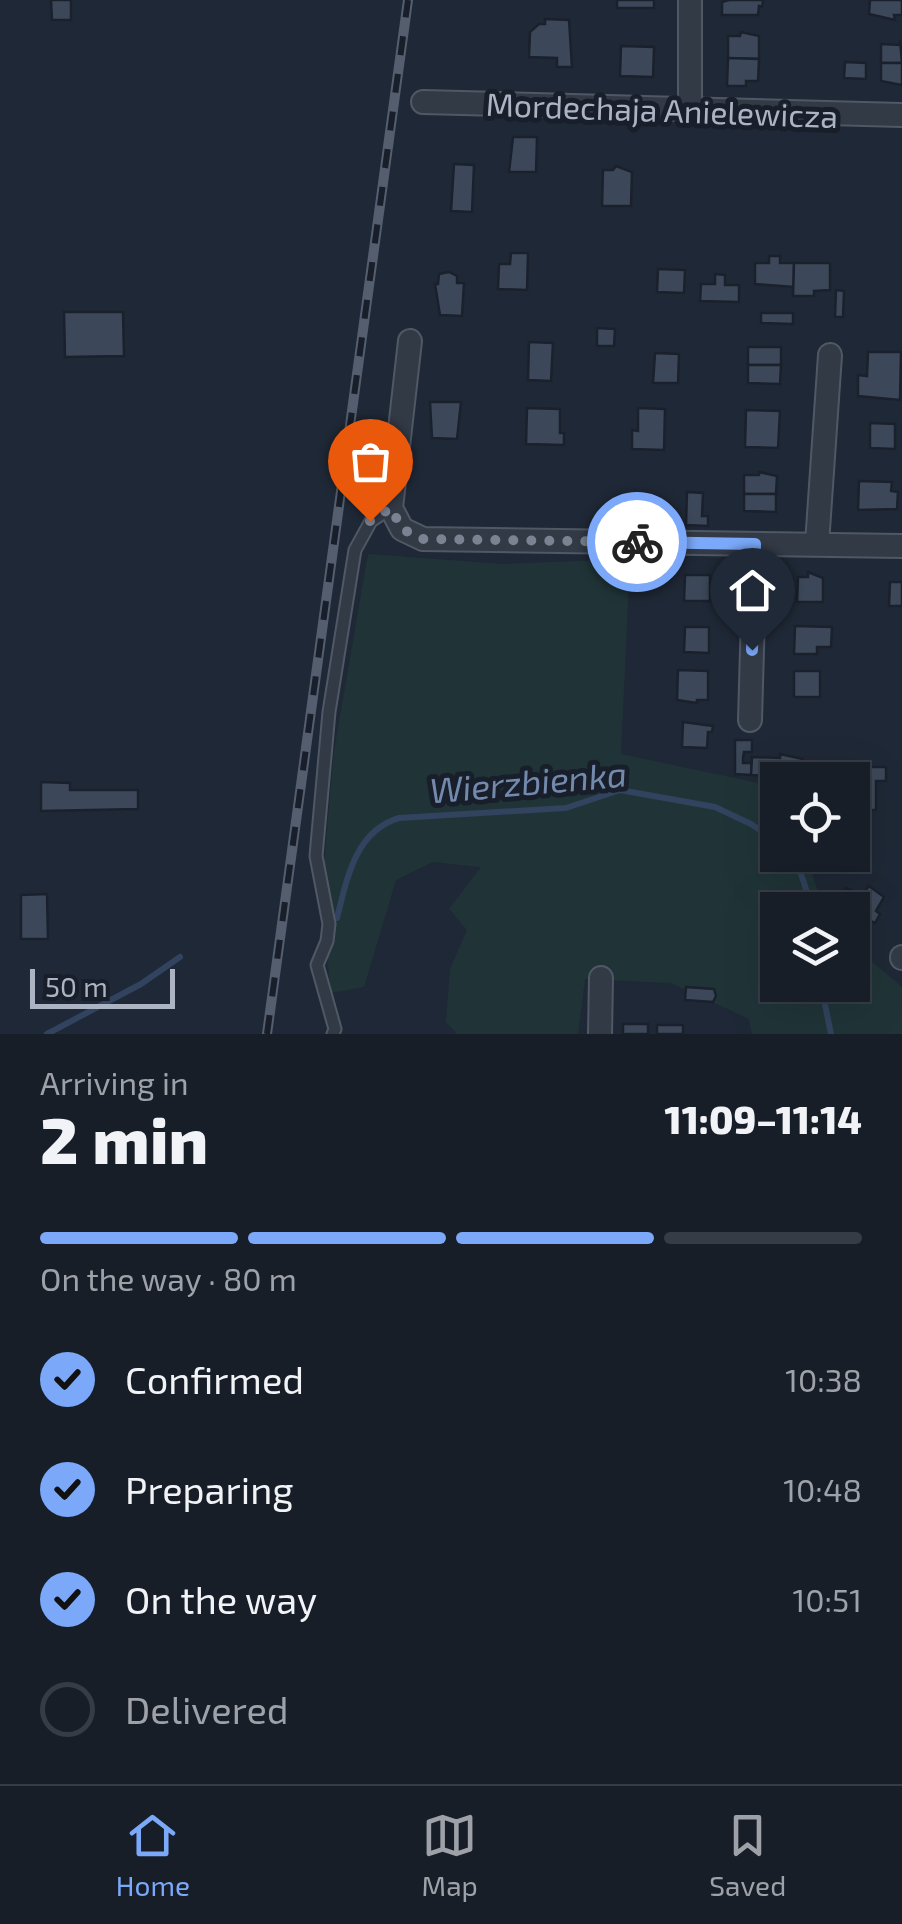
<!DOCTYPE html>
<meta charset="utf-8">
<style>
body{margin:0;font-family:"Exo 2",sans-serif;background:#242b34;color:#f1f3f6;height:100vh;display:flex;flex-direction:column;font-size:38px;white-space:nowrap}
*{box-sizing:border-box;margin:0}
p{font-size:32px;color:#9ea2a8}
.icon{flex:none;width:55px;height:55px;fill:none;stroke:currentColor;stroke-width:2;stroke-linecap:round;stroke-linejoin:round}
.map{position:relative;height:1034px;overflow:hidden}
.details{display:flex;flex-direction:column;background:#171e28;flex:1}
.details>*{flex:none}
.fabs{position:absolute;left:760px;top:762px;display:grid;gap:20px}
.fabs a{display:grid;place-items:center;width:110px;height:110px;border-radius:0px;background:#171e28;box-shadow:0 10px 40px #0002,0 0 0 2px #363c45;font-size:50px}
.scale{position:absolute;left:30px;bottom:25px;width:145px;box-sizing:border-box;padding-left:10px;border:5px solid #acb4c4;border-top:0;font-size:28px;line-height:35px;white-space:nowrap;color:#acb4c4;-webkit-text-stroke:8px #181f2b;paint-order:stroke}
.pin{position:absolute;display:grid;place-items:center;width:85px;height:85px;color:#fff;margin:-102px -42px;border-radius:50% 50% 50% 0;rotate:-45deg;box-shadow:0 0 10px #0007}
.pin .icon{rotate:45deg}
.courier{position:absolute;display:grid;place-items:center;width:100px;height:100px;margin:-50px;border:8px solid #7ba8f9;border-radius:50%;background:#fff;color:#222;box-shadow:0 2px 12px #0007}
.summary em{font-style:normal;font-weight:800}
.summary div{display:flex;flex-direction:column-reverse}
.summary{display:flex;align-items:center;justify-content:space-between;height:170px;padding:0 40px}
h1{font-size:65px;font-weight:800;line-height:75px}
.bar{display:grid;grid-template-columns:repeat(4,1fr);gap:15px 10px;align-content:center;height:120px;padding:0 40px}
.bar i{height:12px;border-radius:8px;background:#363c45}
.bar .selected{background:#7ba8f9}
.bar p{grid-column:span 4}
ol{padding:0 40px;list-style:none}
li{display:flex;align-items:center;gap:30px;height:110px}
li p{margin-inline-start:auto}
li .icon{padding:10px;border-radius:50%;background:#7ba8f9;color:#111;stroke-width:4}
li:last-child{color:#9ea2a8}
li i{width:55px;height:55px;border:5px solid #363c45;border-radius:50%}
.tab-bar{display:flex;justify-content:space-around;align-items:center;height:140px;border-top:2px solid #363c45;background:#171e28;font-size:28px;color:#9ea2a8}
.tab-bar a{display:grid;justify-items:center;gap:5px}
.tab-bar .selected{color:#7ba8f9}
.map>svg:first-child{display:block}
.green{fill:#203437}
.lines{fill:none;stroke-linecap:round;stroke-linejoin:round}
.stream{stroke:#31435e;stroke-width:6}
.building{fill:#3c4859;stroke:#1a212d;stroke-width:2.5}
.service-casing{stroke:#505765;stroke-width:15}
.minor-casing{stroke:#505765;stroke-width:26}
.service{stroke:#323a46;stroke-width:11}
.minor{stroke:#323a46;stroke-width:22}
.rail-casing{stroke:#545e6e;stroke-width:10}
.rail{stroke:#181f2b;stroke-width:6;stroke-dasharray:19;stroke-linecap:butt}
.done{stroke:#7b8392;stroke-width:10;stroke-dasharray:0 18}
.route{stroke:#7ba8f9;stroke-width:12}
.labels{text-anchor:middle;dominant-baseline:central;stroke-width:10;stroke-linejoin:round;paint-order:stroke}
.street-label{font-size:32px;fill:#acb4c4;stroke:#181f2b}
.water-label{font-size:35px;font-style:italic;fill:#738aad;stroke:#181f2b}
</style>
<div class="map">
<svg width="902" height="1034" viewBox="0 0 902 1034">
<rect width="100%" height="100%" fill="#1f2836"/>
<path class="green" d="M 368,554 L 502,564 L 630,559 L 621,754 L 777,787 L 778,855 L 805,855 L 825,910 L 778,910 L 778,985 L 852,985 L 853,946 L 902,987 L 902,1034 L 752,1034 L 749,1019 L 671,983 L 585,979 L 578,1034 L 457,1034 L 446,1022 L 450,969 L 467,930 L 449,909 L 481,867 L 433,862 L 396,880 L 364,987 L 330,993 L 323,875 L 334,751 Z"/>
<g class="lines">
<g class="stream">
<path d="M 791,855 L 797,862 L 813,910"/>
<path d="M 337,918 C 347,879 355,831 399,818 L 566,808 L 620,790 L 715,807 L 751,824 L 778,842"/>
<path d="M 821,985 L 831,1034"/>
<path d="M 47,1034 L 141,984 L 180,957"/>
</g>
</g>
<g class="building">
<path d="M 51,0 L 71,0 L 71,20 L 52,20 Z"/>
<rect x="617" y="0" width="37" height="8"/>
<path d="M 729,0 L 763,0 L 762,7 L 759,6 L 758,15 L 722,15 L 722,2 Z"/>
<path d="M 870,0 L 902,0 L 902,15 L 894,15 L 895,20 L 869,14 Z"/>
<path d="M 545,19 L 569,20 L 572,67 L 557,67 L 557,58 L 529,57 L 530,32 L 539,24 L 545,24 Z"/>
<path d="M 741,32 L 759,36 L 759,59 L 728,58 L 728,36 L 740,36 Z"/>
<path d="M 900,40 L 902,63 L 881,63 L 881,44 L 900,45 Z"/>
<path d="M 621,46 L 654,47 L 653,77 L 620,76 Z"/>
<path d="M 728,58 L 759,59 L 758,81 L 746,81 L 746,86 L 727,86 Z"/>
<path d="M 845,62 L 866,63 L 866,79 L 844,78 Z"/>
<path d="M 881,63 L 902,63 L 902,85 L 881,81 Z"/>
<path d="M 513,137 L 537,137 L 536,172 L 509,172 Z"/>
<path d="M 454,164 L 474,165 L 472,212 L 451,211 Z"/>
<path d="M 616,166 L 632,172 L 631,206 L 602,206 L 603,170 L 613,170 Z"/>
<path d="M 511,253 L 528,253 L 527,290 L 498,289 L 499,264 L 510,264 Z"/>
<path d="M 769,256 L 780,256 L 780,263 L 794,263 L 794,287 L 755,284 L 755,263 L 769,263 Z"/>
<path d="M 794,263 L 830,263 L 830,290 L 814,291 L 814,296 L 793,296 Z"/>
<path d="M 658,269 L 685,270 L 684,293 L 657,292 Z"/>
<path d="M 449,272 L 457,276 L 457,283 L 464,283 L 462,316 L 440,315 L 435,284 L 438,284 L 439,274 Z"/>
<path d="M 715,274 L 725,275 L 725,285 L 739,285 L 739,302 L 700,301 L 701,284 L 715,284 Z"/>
<path d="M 836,290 L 844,291 L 843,317 L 835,317 Z"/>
<path d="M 64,312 L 123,312 L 124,356 L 65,357 Z"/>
<path d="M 761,313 L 793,313 L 793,324 L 761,323 Z"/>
<path d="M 597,328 L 615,329 L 614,346 L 597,346 Z"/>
<path d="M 529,342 L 553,343 L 551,381 L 528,380 Z"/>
<rect x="748" y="347" width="33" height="18"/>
<path d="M 868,352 L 901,352 L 900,400 L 858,396 L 858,375 L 867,376 Z"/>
<path d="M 655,353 L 679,354 L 678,383 L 653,383 Z"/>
<path d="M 748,365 L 781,365 L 780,384 L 748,383 Z"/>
<path d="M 430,402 L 461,402 L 457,439 L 432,438 Z"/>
<path d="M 527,408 L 560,409 L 560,433 L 564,433 L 564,445 L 526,444 Z"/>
<path d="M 638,408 L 665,409 L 664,450 L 632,449 L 632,430 L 638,431 Z"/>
<path d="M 746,410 L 780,411 L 778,448 L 745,447 Z"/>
<path d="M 870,423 L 895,424 L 895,449 L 870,448 Z"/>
<path d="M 759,472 L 777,476 L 776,494 L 744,494 L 744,475 L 759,475 Z"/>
<path d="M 859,481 L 892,482 L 891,491 L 898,492 L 897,509 L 858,510 Z"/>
<path d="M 687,492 L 703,493 L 702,516 L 708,516 L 708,526 L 686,525 Z"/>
<path d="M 744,494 L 776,494 L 776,512 L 744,511 Z"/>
<path d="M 808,572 L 823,578 L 823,602 L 797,602 L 798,577 L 808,577 Z"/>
<path d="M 685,575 L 710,575 L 710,601 L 684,601 Z"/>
<path d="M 890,582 L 902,582 L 902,606 L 889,606 Z"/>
<path d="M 795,626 L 832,627 L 831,647 L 817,647 L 817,654 L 794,654 Z"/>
<path d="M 685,627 L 709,627 L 709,653 L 684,652 Z"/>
<path d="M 678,670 L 708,671 L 708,700 L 697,700 L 697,703 L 677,700 Z"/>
<rect x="794" y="671" width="26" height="26"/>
<path d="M 683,722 L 713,726 L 712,732 L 708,732 L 707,748 L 682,747 Z"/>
<path d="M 735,740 L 752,740 L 752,752 L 744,752 L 743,758 L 743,763 L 752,763 L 751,775 L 735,774 Z"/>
<path d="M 780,754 L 803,759 L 802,777 L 751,775 L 752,757 L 780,758 Z"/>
<path d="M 806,766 L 833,767 L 833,780 L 806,780 Z"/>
<path d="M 845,767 L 886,767 L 886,781 L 876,781 L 876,810 L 852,810 L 852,780 L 841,780 Z"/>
<path d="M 41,782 L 70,783 L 70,790 L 138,790 L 138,809 L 41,811 Z"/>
<path d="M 869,886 L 884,897 L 876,911 L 880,914 L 875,923 L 867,919 L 863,928 L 852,922 L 852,910 L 838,903 L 846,888 L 861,896 Z"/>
<path d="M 47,894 L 48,939 L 21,939 L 21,895 Z"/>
<path d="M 686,987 L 714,989 L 716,996 L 713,1002 L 685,1000 Z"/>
<rect x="623" y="1024" width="25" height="10"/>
<rect x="657" y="1025" width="26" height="9"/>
</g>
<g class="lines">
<g class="service-casing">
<path id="service" d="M 333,1034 L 335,1029 L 317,965 L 327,941 L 329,924 L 316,856 L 329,712 L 355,550 L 371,521 L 391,508"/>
</g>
<g class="minor-casing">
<g id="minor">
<path d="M 423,102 L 902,115"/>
<path d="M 690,112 L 690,0"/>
<path d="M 410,341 L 391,508 L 402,529 L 423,539 L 902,546"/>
<path d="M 817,544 L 830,355"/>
<path d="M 750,720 L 755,544"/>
<path d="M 902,958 L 902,957"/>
<path d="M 600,1034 L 601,978"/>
</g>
</g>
<use href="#service" class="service"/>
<use href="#minor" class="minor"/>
<g class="rail-casing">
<path id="rail" d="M 267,1034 L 408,0"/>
</g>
<use href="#rail" class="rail"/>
</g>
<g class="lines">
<path class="done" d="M 370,521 L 391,508 L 402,529 L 423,539 L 637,542"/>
<path class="route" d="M 637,542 L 755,544 L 752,650"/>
</g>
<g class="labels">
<g class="street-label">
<text transform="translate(662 109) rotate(2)">Mordechaja Anielewicza</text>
</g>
<g class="water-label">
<text transform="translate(528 781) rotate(-5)">Wierzbienka</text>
</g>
</g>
</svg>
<div class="fabs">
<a><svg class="icon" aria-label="locate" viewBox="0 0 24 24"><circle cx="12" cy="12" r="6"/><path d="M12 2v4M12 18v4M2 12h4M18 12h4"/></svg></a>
<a><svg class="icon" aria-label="layers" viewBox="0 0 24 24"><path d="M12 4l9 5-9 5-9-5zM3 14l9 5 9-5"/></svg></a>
</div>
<div class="scale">50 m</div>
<div class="pin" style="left:370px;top:521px;background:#ea580c"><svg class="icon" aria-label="bag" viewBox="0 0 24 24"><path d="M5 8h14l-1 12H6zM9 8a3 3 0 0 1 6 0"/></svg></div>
<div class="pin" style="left:752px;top:650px;background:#1f2937"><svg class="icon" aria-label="home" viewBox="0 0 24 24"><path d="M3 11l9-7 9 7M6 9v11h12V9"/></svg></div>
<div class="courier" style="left:637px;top:542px"><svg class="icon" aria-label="bike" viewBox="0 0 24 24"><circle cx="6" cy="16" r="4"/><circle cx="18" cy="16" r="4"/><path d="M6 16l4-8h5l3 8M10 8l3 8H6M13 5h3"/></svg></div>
</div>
<section class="details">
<div class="summary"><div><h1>2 min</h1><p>Arriving in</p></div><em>11:09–11:14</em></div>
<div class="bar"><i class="selected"></i><i class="selected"></i><i class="selected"></i><i></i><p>On the way · 80 m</p></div>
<ol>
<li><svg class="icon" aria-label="check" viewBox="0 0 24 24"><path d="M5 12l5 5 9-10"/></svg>Confirmed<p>10:38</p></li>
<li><svg class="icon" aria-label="check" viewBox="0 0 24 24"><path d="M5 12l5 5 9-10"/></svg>Preparing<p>10:48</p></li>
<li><svg class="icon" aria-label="check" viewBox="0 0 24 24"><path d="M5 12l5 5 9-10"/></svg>On the way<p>10:51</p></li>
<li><i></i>Delivered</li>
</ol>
</section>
<nav class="tab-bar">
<a class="selected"><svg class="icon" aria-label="home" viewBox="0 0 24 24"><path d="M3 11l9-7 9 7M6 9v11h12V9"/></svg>Home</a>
<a><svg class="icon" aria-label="map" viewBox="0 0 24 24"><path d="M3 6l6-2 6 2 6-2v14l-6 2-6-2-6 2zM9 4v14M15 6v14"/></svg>Map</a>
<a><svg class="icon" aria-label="saved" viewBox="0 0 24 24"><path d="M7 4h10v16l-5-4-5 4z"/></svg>Saved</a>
</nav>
